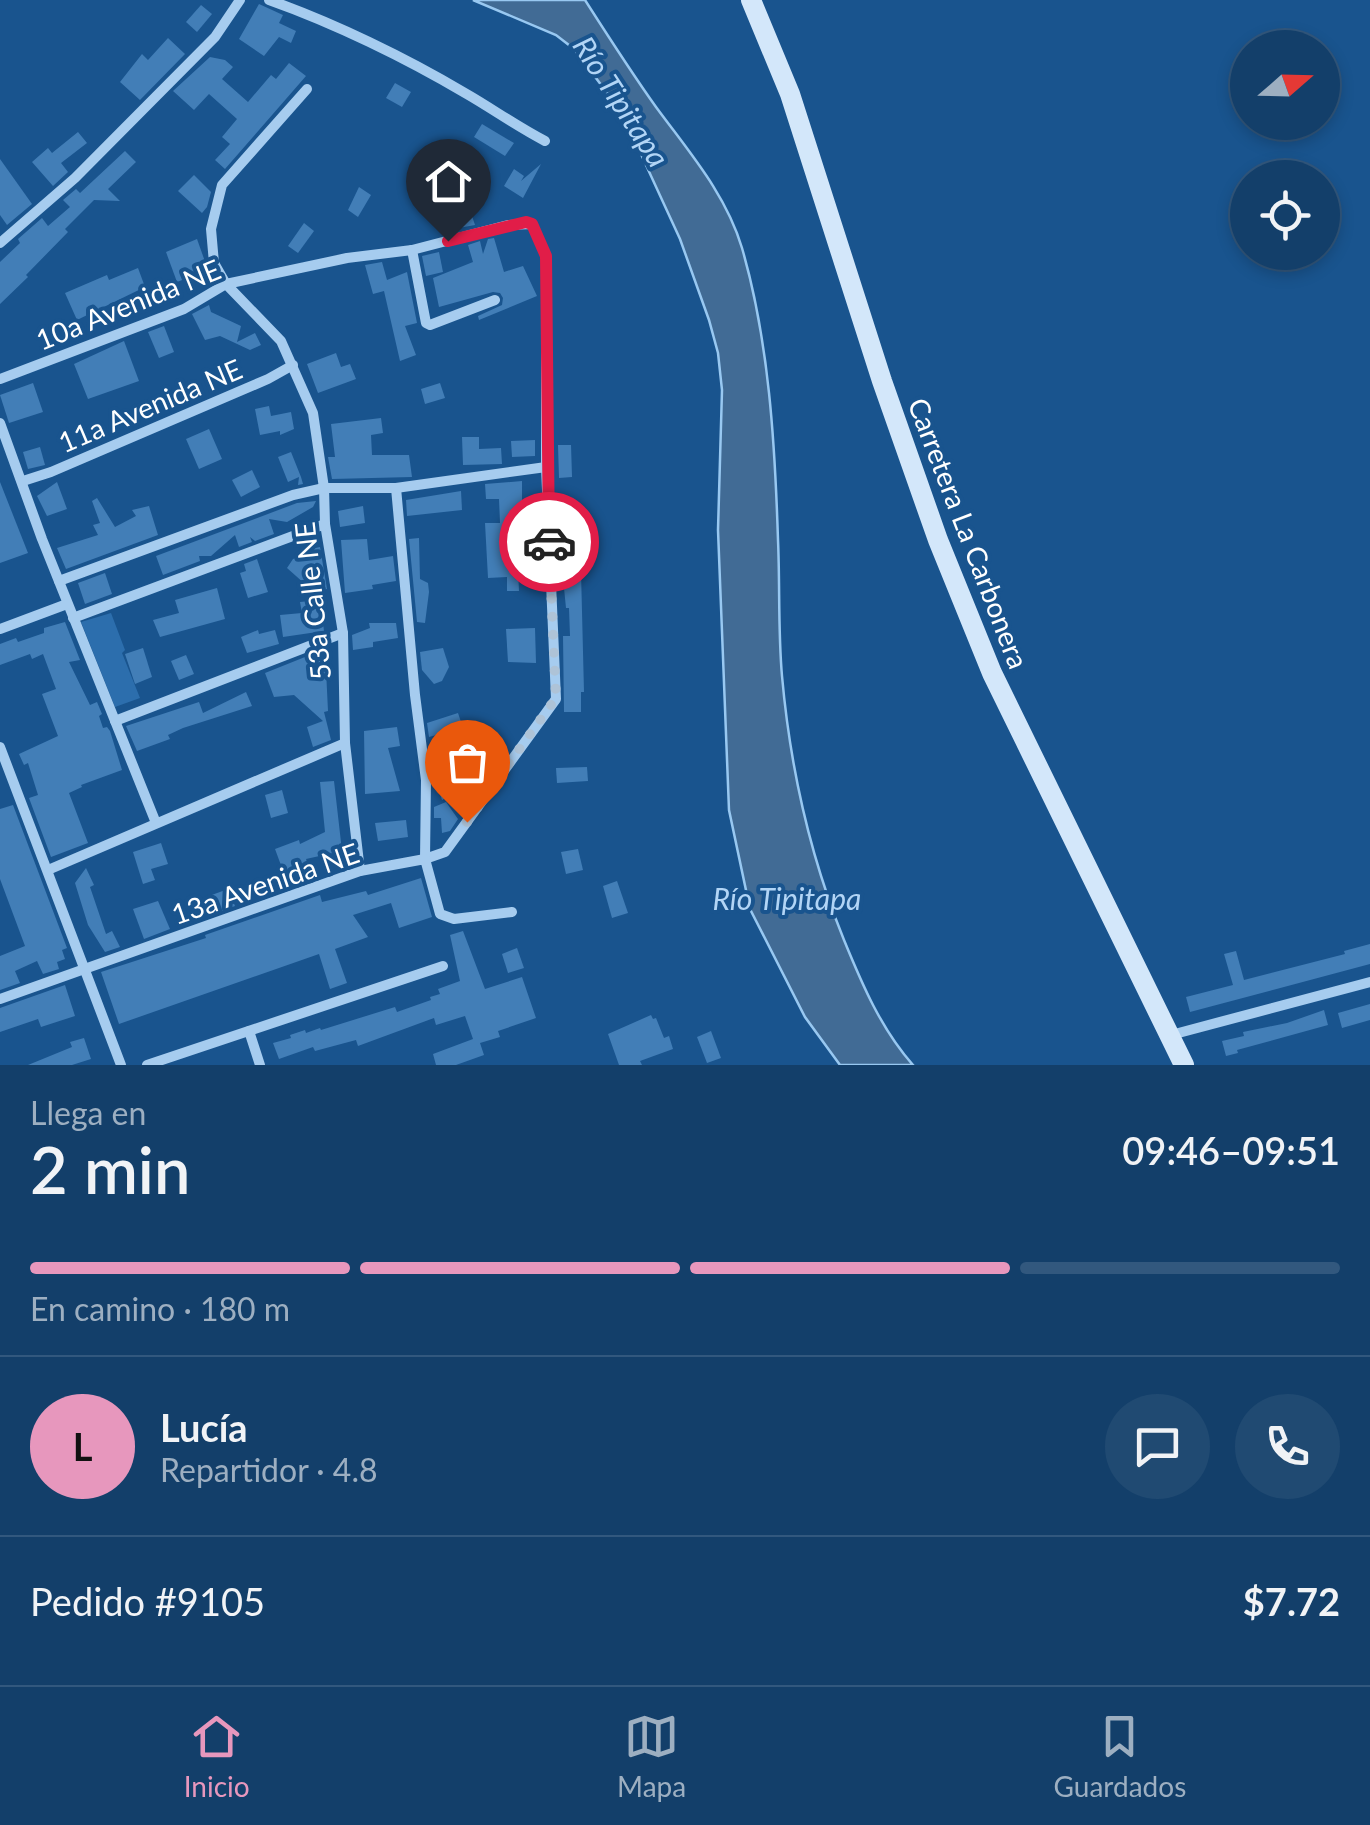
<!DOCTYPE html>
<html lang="es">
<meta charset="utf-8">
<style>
body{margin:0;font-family:Lato,sans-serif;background:#204a72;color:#f1f3f6;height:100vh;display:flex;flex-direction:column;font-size:38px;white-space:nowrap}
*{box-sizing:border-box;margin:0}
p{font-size:32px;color:#9dafc1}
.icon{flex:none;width:55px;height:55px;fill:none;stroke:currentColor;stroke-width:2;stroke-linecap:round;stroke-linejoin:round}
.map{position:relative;height:1065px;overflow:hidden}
.side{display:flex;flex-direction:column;background:#133f6a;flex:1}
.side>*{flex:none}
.needle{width:65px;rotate:70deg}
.fabs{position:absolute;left:1230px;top:30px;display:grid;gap:20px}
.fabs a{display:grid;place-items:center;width:110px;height:110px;border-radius:50%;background:#133f6a;box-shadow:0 5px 15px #0003,0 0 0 2px #32587e;font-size:50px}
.pin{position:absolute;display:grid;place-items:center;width:85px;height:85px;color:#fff;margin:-102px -42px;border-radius:50% 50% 50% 0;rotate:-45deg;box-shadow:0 0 10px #0007}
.pin .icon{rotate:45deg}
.courier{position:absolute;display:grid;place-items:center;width:100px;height:100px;margin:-50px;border:8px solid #e11d48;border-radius:50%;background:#fff;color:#222;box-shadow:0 2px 12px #0007}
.summary em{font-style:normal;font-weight:600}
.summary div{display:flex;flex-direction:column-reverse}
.summary{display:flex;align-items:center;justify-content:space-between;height:170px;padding:0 30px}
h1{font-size:65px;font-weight:600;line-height:75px}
.bar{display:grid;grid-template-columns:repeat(4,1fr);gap:15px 10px;align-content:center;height:120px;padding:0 30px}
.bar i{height:12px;border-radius:8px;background:#32587e}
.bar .selected{background:#e797bd}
.bar p{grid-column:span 4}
.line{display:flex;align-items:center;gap:25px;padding:0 30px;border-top:2px solid #32587e}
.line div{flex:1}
.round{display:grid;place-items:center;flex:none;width:105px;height:105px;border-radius:52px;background:#204a72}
.menu{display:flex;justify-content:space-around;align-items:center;height:140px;border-top:2px solid #32587e;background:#133f6a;font-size:28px;color:#9dafc1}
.menu a{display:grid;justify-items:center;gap:5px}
.menu .selected{color:#e797bd}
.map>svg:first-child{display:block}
.green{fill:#2c6ead}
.water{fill:#416b95;stroke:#98c8f1;stroke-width:2.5}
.building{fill:#427eb7}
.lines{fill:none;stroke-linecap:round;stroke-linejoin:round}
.street{stroke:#a6ccef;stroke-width:10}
.secondary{stroke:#d3e7fa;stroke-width:20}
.done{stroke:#aec3d7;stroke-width:10;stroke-dasharray:0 18}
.route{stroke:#e11d48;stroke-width:12}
.labels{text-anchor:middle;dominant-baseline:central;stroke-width:8;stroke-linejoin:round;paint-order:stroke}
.street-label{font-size:28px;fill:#fff;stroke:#19548e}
.water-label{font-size:30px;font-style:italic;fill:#b2d5f6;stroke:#19548e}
</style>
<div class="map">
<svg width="1370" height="1065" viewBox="0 0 1370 1065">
<rect width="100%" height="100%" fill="#19548e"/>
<path class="green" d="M 111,613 L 125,650 L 122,653 L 140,698 L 115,707 L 81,622 Z"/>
<path class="water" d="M 473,0 L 585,0 C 608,36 631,72 656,107 C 689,152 726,194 742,248 C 769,341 775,444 778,540 C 780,585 778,631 782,676 C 790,766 810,856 844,940 C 862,984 881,1029 913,1065 L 840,1065 L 805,1017 L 750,909 L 729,810 L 718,530 L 722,390 L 718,353 L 709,320 L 680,239 L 629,128 L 608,94 L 574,49 L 556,35 Z"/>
<g class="building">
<path d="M 259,4 L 283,15 L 279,23 L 296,31 L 291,43 L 279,37 L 264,56 L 239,39 Z"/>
<path d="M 201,5 L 212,14 L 197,32 L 186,22 Z"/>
<path d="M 168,38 L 185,54 L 140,100 L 120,82 L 142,54 L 148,60 Z"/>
<path d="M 210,57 L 225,60 L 233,67 L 222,79 L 248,102 L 271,75 L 276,79 L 289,63 L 306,76 L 225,169 L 215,160 L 230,144 L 222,137 L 237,119 L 209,94 L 194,110 L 173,91 Z"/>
<path d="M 395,83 L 411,92 L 402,107 L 386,98 Z"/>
<path d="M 482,124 L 514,143 L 505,156 L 474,137 Z"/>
<path d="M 78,132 L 87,143 L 61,163 L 68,172 L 53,186 L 32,162 L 48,148 L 52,153 Z"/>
<path d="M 125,151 L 136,162 L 108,189 L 120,201 L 94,200 L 65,229 L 68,232 L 26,275 L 28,277 L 0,304 L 0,262 L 20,243 L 18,239 L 42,218 L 48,226 L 70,207 L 63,200 L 76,189 L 80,193 Z"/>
<path d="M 0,159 L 32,204 L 7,225 L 0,215 Z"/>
<path d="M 541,164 L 523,198 L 504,186 L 514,169 L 524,176 L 521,181 Z"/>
<path d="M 466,169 L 475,175 L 480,191 L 474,202 L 454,188 Z"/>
<path d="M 194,175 L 211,192 L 207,207 L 202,213 L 178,191 Z"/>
<path d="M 359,187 L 371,195 L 358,217 L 348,210 Z"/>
<path d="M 469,207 L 475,225 L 453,229 L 448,214 Z"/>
<path d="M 304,223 L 314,231 L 298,253 L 288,246 Z"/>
<path d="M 494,238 L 504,272 L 523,266 L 537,296 L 479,320 L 478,316 L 502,305 L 503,298 L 500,293 L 493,292 L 439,307 L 433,278 L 473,262 L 468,245 L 480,241 L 483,254 L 488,239 Z"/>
<path d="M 197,239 L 208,270 L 177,282 L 166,252 Z"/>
<path d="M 439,252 L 443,272 L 426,276 L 422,256 Z"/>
<path d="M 382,262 L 387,280 L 407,272 L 417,323 L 405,326 L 416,355 L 400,361 L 384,291 L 373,294 L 365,265 Z"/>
<path d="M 138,268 L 145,287 L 77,320 L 65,293 L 107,275 L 109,280 Z"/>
<path d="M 209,305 L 211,312 L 241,326 L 237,342 L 255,333 L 261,345 L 250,350 L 220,336 L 205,340 L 192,314 Z"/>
<path d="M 164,326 L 174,352 L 159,358 L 148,332 Z"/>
<path d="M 124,341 L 139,381 L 88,399 L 74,364 Z"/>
<path d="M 336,353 L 341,367 L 350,364 L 356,379 L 318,393 L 307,364 Z"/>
<path d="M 33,383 L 43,412 L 9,423 L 0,395 Z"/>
<path d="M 440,383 L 445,398 L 425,404 L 421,389 Z"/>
<path d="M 269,406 L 271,416 L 291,412 L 294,429 L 280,435 L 280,431 L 260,435 L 255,409 Z"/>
<path d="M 381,418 L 383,433 L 371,435 L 372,455 L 409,455 L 412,477 L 332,479 L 328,457 L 335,457 L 331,424 Z"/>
<path d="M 209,429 L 222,459 L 199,469 L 186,439 Z"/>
<path d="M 462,437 L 479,437 L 479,449 L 501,448 L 502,464 L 463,465 Z"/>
<path d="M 535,440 L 535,456 L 512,457 L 511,441 Z"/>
<path d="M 558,445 L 571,445 L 572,477 L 559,478 Z"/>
<path d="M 40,447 L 45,465 L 28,469 L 23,452 Z"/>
<path d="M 291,452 L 301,477 L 303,484 L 298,485 L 299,477 L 288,482 L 278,457 Z"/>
<path d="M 252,470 L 260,487 L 241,497 L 232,480 Z"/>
<path d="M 522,481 L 522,513 L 539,512 L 542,569 L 518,570 L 519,591 L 507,591 L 507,577 L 488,578 L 485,523 L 500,523 L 499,499 L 486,499 L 485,484 Z"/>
<path d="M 0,482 L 28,553 L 0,563 Z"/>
<path d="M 57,482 L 67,509 L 47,516 L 37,496 Z"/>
<path d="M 461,491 L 462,510 L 407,516 L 406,500 Z"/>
<path d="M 97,498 L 115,527 L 136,516 L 132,510 L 149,506 L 158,535 L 66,569 L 57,548 L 98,535 L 93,525 L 100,523 L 92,501 Z"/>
<path d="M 316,501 L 313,507 L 287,522 L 269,519 L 274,534 L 255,541 L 250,537 L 252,542 L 239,547 L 235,535 L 211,556 L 199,556 L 200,561 L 163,575 L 156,556 L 297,503 Z"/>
<path d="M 363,506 L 365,523 L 340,527 L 338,511 Z"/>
<path d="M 590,516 L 590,531 L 580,531 L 584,692 L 581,692 L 581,712 L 564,712 L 563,636 L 570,636 L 569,608 L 566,608 L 562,568 L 559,569 L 557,517 Z"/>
<path d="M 419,538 L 420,579 L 428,583 L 429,592 L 425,623 L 417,622 L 409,539 Z"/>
<path d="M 367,539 L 369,560 L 393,556 L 396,581 L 372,585 L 373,589 L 345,593 L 341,540 Z"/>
<path d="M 320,547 L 327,589 L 314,592 L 287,568 L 293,559 L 301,556 L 302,551 Z"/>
<path d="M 257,559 L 268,592 L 248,598 L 240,573 L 246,571 L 244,564 Z"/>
<path d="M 105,573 L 112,594 L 85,604 L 78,583 Z"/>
<path d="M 217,588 L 225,619 L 160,637 L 153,620 L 179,613 L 175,600 Z"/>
<path d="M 320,600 L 324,631 L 283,637 L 280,615 L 302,613 L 300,602 Z"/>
<path d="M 65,622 L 80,660 L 69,662 L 90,705 L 97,702 L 102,714 L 99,716 L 103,728 L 107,727 L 110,731 L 122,770 L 81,785 L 82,787 L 69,793 L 88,843 L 51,857 L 29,798 L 38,795 L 28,763 L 24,765 L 19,754 L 58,736 L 42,694 L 56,689 L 43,654 L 32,659 L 30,654 L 0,665 L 0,644 L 16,638 L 18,642 L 44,633 L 44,628 Z"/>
<path d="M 369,623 L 396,623 L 398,638 L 373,642 L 373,647 L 353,650 L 352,635 L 370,628 Z"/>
<path d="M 535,628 L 536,663 L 508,662 L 506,629 Z"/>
<path d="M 258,630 L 259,634 L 275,630 L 279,644 L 247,653 L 241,637 Z"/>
<path d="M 143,648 L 152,677 L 135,684 L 125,654 Z"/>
<path d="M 443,648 L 449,667 L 442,681 L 434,684 L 422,670 L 420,652 Z"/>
<path d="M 325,649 L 328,711 L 324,712 L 331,740 L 313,747 L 307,727 L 323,721 L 294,695 L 274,697 L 265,673 Z"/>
<path d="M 186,655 L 194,674 L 179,680 L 171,661 Z"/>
<path d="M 246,692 L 252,706 L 183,728 L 168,735 L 170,739 L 137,751 L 126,726 L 199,702 L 203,713 Z"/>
<path d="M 458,713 L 463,728 L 429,737 L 427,723 Z"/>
<path d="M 397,727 L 400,746 L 388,748 L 400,791 L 365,794 L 364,731 Z"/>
<path d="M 480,739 L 497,748 L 488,766 L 471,758 Z"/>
<path d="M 587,767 L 588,781 L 557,783 L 556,768 Z"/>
<path d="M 448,770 L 456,793 L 442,800 L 434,775 Z"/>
<path d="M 334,781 L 342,851 L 306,859 L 313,878 L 289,887 L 275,849 L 299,840 L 300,844 L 325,832 L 320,782 Z"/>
<path d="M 282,790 L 288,813 L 271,818 L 265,795 Z"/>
<path d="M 446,802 L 458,819 L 450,831 L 442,833 L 441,818 L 434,818 L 434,807 Z"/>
<path d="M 13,805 L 67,948 L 62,950 L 65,959 L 57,962 L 59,969 L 43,974 L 37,961 L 15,971 L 20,983 L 0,990 L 0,956 L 25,946 L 0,879 L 0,809 Z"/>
<path d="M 406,820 L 408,837 L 378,841 L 375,823 Z"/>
<path d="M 161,843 L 168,864 L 151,869 L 155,880 L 143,884 L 133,852 Z"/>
<path d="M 578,849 L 583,870 L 566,874 L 561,852 Z"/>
<path d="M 86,868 L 94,885 L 90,887 L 106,934 L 112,931 L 120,947 L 105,952 L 88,925 L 75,883 Z"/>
<path d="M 421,878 L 432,917 L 399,928 L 391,903 L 353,915 L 368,937 L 335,949 L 347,983 L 330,989 L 319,954 L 119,1024 L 101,972 L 206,938 L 205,935 L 320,895 L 322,902 L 366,891 L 368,895 Z"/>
<path d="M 617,881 L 628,913 L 612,918 L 603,886 Z"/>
<path d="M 228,889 L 235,906 L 216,913 L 209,896 Z"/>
<path d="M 158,901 L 170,929 L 144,939 L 133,909 Z"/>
<path d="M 463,931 L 485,989 L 522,977 L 536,1018 L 498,1031 L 500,1037 L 480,1043 L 484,1055 L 456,1065 L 436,1065 L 433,1054 L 473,1039 L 465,1016 L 436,1025 L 434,1018 L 358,1046 L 356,1040 L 315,1051 L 313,1047 L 279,1059 L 273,1043 L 291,1038 L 290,1035 L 305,1030 L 306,1033 L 320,1028 L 321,1030 L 395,1007 L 397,1012 L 431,1000 L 430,997 L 440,994 L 438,989 L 460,981 L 450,935 Z"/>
<path d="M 1370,944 L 1370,964 L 1190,1012 L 1186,997 L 1233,985 L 1224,954 L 1236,951 L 1244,980 L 1345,954 L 1344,951 Z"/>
<path d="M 517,948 L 524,968 L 508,973 L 502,954 Z"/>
<path d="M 65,985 L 75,1016 L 41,1027 L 38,1019 L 0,1032 L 0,1008 Z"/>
<path d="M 1370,1004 L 1370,1020 L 1342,1028 L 1338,1013 Z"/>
<path d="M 1324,1010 L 1328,1025 L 1237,1050 L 1238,1053 L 1226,1056 L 1222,1041 L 1244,1036 L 1243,1032 L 1287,1023 Z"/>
<path d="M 651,1015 L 653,1019 L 656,1018 L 664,1038 L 669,1036 L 673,1049 L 640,1061 L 642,1065 L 619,1065 L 608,1034 Z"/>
<path d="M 711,1031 L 721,1058 L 707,1063 L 697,1037 Z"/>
<path d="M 84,1038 L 91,1059 L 72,1065 L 28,1065 L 72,1047 L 70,1042 Z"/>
</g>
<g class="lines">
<g class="street">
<path d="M 269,0 C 334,23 406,58 465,93 C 493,109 516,126 545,141"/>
<path d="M 307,89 L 222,185 L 211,229 L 214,263 L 226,284 L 281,341 L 313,413 L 324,488 L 325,524 L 343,633 L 345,743 L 360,871"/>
<path d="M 0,243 L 75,178 L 215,37 L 240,0"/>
<path d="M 412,250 L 426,323 L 430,325 L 495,300"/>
<path d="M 0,379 L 184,309 L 226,284 L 347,258 L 412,250 L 508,225 L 532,224 L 546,256 L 546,467 L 556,699 L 445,852 L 425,859 L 426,780 L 415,695 L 396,488"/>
<path d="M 0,423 L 42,539 L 156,823"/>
<path d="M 23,481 L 51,472 L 268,379 L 293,365"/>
<path d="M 59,581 L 293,495 L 324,488 L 396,488 L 546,467"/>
<path d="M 73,618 L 325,524"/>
<path d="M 0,629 L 67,604"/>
<path d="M 115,721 L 343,633"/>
<path d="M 0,747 L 121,1065"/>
<path d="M 48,870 L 345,743"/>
<path d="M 0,999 L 360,871 L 425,859 L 440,914 L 454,919 L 512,912"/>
<path d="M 249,1031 L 260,1065"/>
<path d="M 1171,1035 L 1370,982"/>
<path d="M 147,1065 L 443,966"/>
</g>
<path class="secondary" d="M 751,0 L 790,94 L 882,381 L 938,540 L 992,673 L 1184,1065"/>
</g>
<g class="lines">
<path class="done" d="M 467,822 L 556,698 L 549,542"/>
<path class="route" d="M 448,241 L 526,222 L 532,224 L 546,256 L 549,542"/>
</g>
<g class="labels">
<g class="street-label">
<text transform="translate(128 304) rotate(-22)">10a Avenida NE</text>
<text transform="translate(150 405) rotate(-23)">11a Avenida NE</text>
<text transform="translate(969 533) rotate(69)">Carretera La Carbonera</text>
<text transform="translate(312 601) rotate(-96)">53a Calle NE</text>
<text transform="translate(265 883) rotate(-19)">13a Avenida NE</text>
</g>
<g class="water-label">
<text transform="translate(622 101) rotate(57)">Río Tipitapa</text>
<text x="787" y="898">Río Tipitapa</text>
</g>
</g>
</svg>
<div class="fabs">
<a><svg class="needle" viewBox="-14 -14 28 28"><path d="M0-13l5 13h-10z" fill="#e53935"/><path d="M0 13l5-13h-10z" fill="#9dafc1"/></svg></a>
<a><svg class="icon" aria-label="locate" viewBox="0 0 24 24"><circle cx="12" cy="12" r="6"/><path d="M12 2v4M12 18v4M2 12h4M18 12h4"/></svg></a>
</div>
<div class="pin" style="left:467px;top:822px;background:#ea580c"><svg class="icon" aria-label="bag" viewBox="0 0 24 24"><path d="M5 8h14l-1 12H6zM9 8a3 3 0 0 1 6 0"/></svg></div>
<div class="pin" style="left:448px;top:241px;background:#1f2937"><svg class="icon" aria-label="home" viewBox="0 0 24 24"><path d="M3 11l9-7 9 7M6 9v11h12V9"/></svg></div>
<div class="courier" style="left:549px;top:542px"><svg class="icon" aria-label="car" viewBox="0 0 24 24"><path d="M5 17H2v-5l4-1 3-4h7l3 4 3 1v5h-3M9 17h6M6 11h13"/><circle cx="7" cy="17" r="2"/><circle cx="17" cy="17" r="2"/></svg></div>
</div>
<section class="side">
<div class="summary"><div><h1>2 min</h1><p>Llega en</p></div><em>09:46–09:51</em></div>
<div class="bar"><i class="selected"></i><i class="selected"></i><i class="selected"></i><i></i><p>En camino · 180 m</p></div>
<div class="line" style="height:180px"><b class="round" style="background:#e797bd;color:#111">L</b><div><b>Lucía</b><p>Repartidor · 4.8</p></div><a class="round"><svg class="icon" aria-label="chat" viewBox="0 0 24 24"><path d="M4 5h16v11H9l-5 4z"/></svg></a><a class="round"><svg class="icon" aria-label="phone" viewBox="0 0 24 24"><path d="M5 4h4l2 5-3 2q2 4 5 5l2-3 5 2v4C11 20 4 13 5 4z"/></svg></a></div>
<div class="line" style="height:130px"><div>Pedido #9105</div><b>$7.72</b></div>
</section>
<nav class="menu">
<a class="selected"><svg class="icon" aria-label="home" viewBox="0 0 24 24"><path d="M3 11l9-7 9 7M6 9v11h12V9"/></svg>Inicio</a>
<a><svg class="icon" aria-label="map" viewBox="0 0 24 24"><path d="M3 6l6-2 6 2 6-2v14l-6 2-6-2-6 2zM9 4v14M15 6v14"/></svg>Mapa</a>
<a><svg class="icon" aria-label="saved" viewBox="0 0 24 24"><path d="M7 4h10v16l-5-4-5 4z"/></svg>Guardados</a>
</nav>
